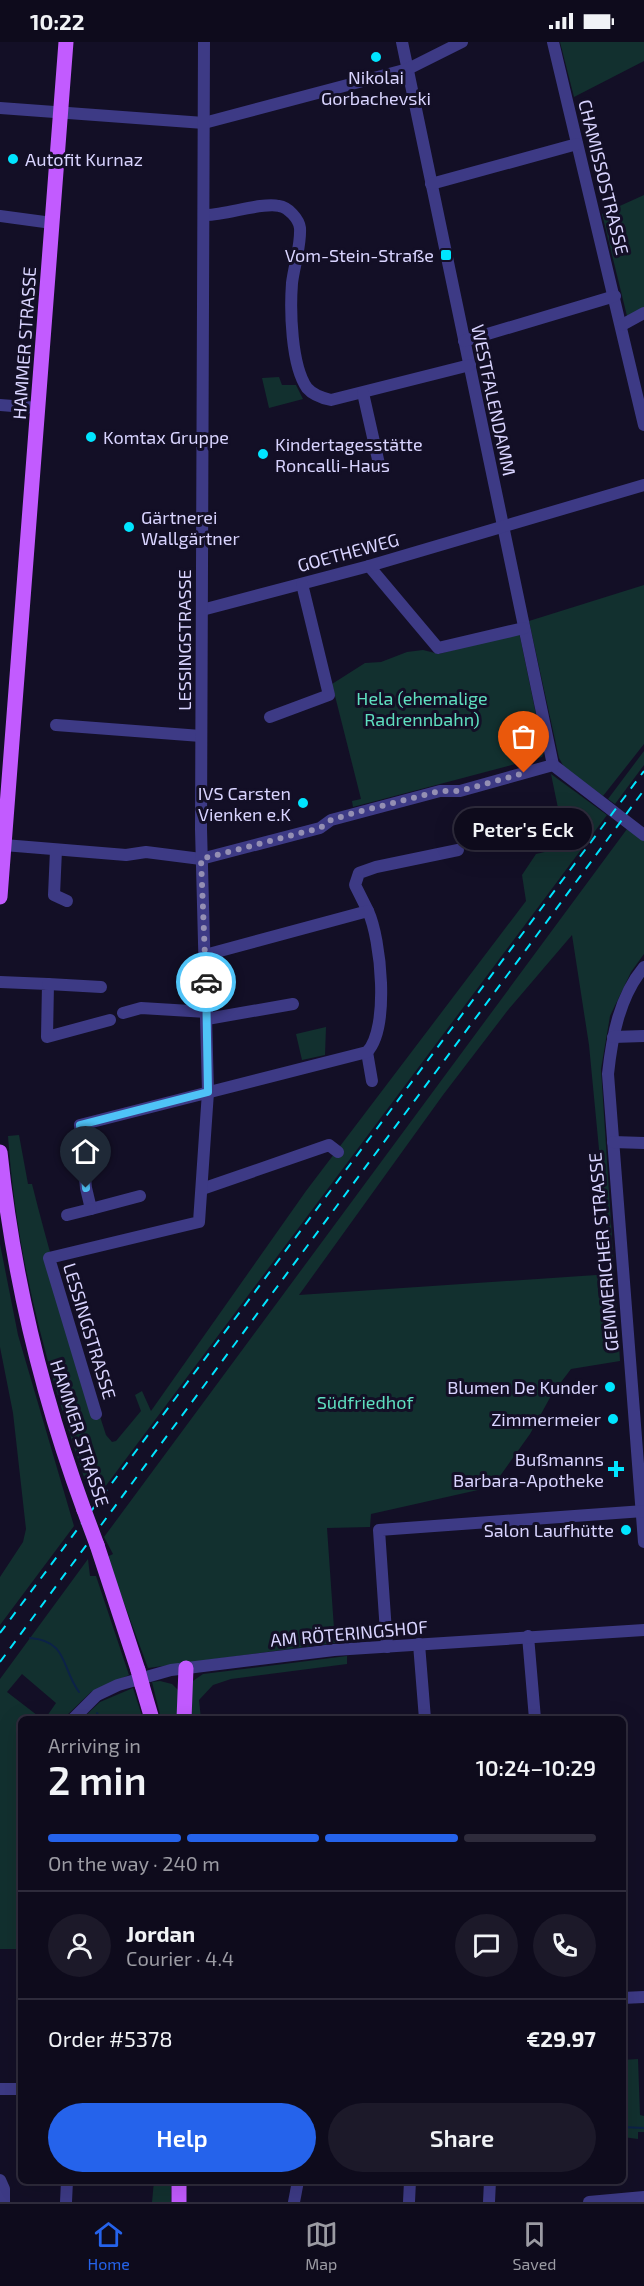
<!DOCTYPE html>
<meta charset="utf-8">
<style>
body{margin:0;font-family:"Exo 2",sans-serif;background:#1c1929;color:#f1f3f6;height:100vh;display:flex;flex-direction:column;font-size:22px;white-space:nowrap}
*{box-sizing:border-box;margin:0}
p{font-size:20px;color:#9b9ba3}
.icon{flex:none;width:33px;height:33px;fill:none;stroke:currentColor;stroke-width:2;stroke-linecap:round;stroke-linejoin:round}
.map{position:relative;flex:1;overflow:hidden}
.side{position:absolute;left:18px;top:1674px;width:608px;height:468px;display:flex;flex-direction:column;background:#0e0b1c;border-radius:9px;box-shadow:0 6px 24px #0002,0 0 0 2px #2e2b3b}
.side>*{flex:none}
.pin{position:absolute;display:grid;place-items:center;width:51px;height:51px;color:#fff;margin:-62px -26px;border-radius:50% 50% 50% 0;rotate:-45deg;box-shadow:0 0 6px #0007}
.pin .icon{rotate:45deg}
.courier{position:absolute;display:grid;place-items:center;width:60px;height:60px;margin:-30px;border:4px solid #4fc3f7;border-radius:50%;background:#fff;color:#222;box-shadow:0 2px 8px #0007}
.bubble{position:absolute;height:42px;border-radius:21px;background:#0e0b1c;box-shadow:0 6px 24px #0002,0 0 0 2px #2e2b3b;font-size:20px;font-weight:600;line-height:42px;text-align:center}
.overview em{font-style:normal;font-weight:600}
.overview div{display:flex;flex-direction:column-reverse}
.overview{display:flex;align-items:center;justify-content:space-between;height:102px;padding:0 30px}
h1{font-size:39px;font-weight:600;line-height:45px}
.bar{display:grid;grid-template-columns:repeat(4,1fr);gap:9px 6px;align-content:center;height:72px;padding:0 30px}
.bar i{height:8px;border-radius:4px;background:#2e2b3b}
.bar .active{background:#2563eb}
.bar p{grid-column:span 4}
.line{display:flex;align-items:center;gap:15px;padding:0 30px;border-top:2px solid #2e2b3b}
.line div{flex:1}
.round{display:grid;place-items:center;flex:none;width:63px;height:63px;border-radius:32px;background:#1c1929}
.button{display:flex;gap:12px;margin-top:auto;padding:12px 30px}
.button a{flex:1;height:69px;border-radius:36px;background:#2563eb;color:#fff;font-size:24px;font-weight:600;line-height:69px;text-align:center}
.button a+a{background:#1c1929;color:#f1f3f6}
.status{display:flex;justify-content:space-between;align-items:center;height:42px;padding:0 30px;background:#0e0b1c;direction:ltr}
.status svg{height:16px;fill:currentColor}
.tabs{display:flex;justify-content:space-around;align-items:center;height:84px;border-top:2px solid #2e2b3b;background:#0e0b1c;font-size:16px;color:#9b9ba3}
.tabs a{display:grid;justify-items:center;gap:3px}
.tabs .active{color:#2563eb}
.map>svg:first-child{display:block}
.green{fill:#12302f;fill-rule:evenodd}
.lines{fill:none;stroke-linecap:round;stroke-linejoin:round}
.stream{stroke:#0c2248;stroke-width:2}
.minor{stroke:#3d3a85;stroke-width:12}
.major{stroke:#c25bff;stroke-width:15}
.rail{stroke:#00e5ff;stroke-width:2;stroke-dasharray:9 8;stroke-linecap:butt}
.major-bridge{stroke:#c25bff;stroke-width:15}
.done{stroke:#948fb3;stroke-width:6;stroke-dasharray:0 10.8}
.route{stroke:#4fc3f7;stroke-width:8}
.poi-dot{fill:#00e5ff;stroke:#130f26;stroke-width:2}
.labels{text-anchor:middle;dominant-baseline:central;stroke-width:6;stroke-linejoin:round;paint-order:stroke}
.poi-label{font-size:18px;fill:#d9d4ff;stroke:#130f26;text-anchor:end}
.street-label{font-size:18px;fill:#d9d4ff;stroke:#130f26}
.park-label{font-size:18px;fill:#5fe0c0;stroke:#130f26}
</style>
<div class="status"><b>10:22</b><svg viewBox="0 0 49 12"><path d="M0 12V9h3v3zM5 12V6h3v6zM10 12V3h3v9zM15 12V0h3v12zM26 1h20v11H26zM47 4h2v5h-2z"/></svg></div>
<div class="map">
<svg width="644" height="2160" viewBox="0 0 644 2160">
<rect width="100%" height="100%" fill="#130f26"/>
<g class="green">
<path d="M 560,0 L 644,0 L 644,19 L 574,55 Z"/>
<path d="M 644,153 L 644,265 L 627,274 L 602,172 Z"/>
<path d="M 279,335 L 282,343 L 296,343 L 303,357 L 269,366 L 262,336 Z"/>
<path d="M 644,543 L 644,702 L 603,754 L 564,725 L 559,716 L 529,579 Z"/>
<path d="M 519,590 L 544,711 L 542,715 L 353,765 L 352,759 L 361,757 L 332,642 L 365,621 L 381,620 L 407,610 L 423,608 L 439,612 Z"/>
<path d="M 644,709 L 644,723 L 615,762 L 608,757 Z"/>
<path d="M 551,732 L 607,773 L 93,1461 C 50,1338 17,1224 8,1094 L 19,1093 L 28,1142 L 32,1142 C 53,1226 79,1310 106,1393 L 112,1400 L 116,1399 L 141,1369 L 135,1353 L 142,1349 L 151,1369 L 306,1149 L 526,859 L 522,833 L 536,812 L 566,805 Z"/>
<path d="M 627,787 L 644,799 L 644,912 L 631,930 L 610,974 L 601,1027 L 620,1319 L 571,1327 L 552,1352 L 530,1392 L 500,1434 L 478,1448 L 371,1472 L 370,1485 L 327,1486 L 335,1601 L 148,1626 L 107,1515 L 113,1512 L 104,1495 ZM 572,893 L 589,1003 L 611,1232 L 299,1253 L 443,1053 L 508,968 Z"/>
<path d="M 326,985 L 325,1013 L 302,1018 L 296,992 Z"/>
<path d="M 0,1202 L 18,1293 L 74,1484 L 0,1583 L 0,1535 L 23,1500 L 26,1487 L 13,1371 L 0,1305 Z"/>
<path d="M 88,1517 L 90,1534 L 96,1534 L 129,1633 L 91,1650 L 63,1677 L 45,1677 L 56,1661 L 22,1632 L 7,1650 L 42,1677 L 21,1677 L 21,1907 L 0,1907 L 0,1637 Z"/>
<path d="M 347,1614 L 347,1622 L 231,1637 L 213,1643 L 199,1658 L 201,1677 L 189,1677 L 190,1641 L 203,1632 Z"/>
<path d="M 160,1639 L 172,1642 L 178,1648 L 180,1677 L 161,1677 L 152,1640 Z"/>
<path d="M 133,1646 L 143,1677 L 82,1677 L 100,1660 Z"/>
<path d="M 638,2017 L 640,2073 L 644,2074 L 644,2090 L 638,2090 L 638,2097 L 623,2095 L 622,2018 Z"/>
<path d="M 154,2139 L 171,2139 L 171,2160 L 152,2160 Z"/>
</g>
<g class="lines">
<g class="stream">
<path d="M 30,1596 C 68,1599 61,1625 79,1650"/>
<path d="M 97,1671 L 101,1677"/>
<path d="M 622,2085 L 644,2086"/>
</g>
<g class="minor">
<path d="M 402,0 L 553,723"/>
<path d="M 553,0 L 644,383"/>
<path d="M 0,66 L 204,81 L 408,27 L 462,0"/>
<path d="M 431,142 L 577,102"/>
<path d="M 206,173 C 227,173 261,160 279,164 C 288,165 299,177 300,186 C 301,204 294,224 292,241 C 290,268 291,323 307,346 C 313,353 322,356 331,358 L 470,323"/>
<path d="M 0,174 L 52,181"/>
<path d="M 622,283 L 644,271"/>
<path d="M 464,299 L 615,254"/>
<path d="M 363,351 L 379,422"/>
<path d="M 0,363 L 38,366"/>
<path d="M 369,524 L 438,606 L 524,586"/>
<path d="M 202,568 L 369,524 L 644,443"/>
<path d="M 270,675 L 329,653 L 302,542"/>
<path d="M 56,683 L 201,694"/>
<path d="M 553,723 L 644,793"/>
<path d="M 4,803 L 126,813 L 146,810 L 201,817 L 320,786 L 331,778 L 350,773 L 440,749 L 460,749 L 553,723"/>
<path d="M 56,808 L 54,853 L 67,859"/>
<path d="M 368,869 L 355,843 L 359,831 L 376,825 L 458,808"/>
<path d="M 644,925 C 619,955 612,995 608,1032 L 644,1500"/>
<path d="M 0,940 L 48,942 L 47,995 L 110,978"/>
<path d="M 48,942 L 101,945"/>
<path d="M 123,971 L 141,966 L 207,970"/>
<path d="M 207,977 L 293,962"/>
<path d="M 613,995 L 644,994"/>
<path d="M 367,1010 L 372,1039"/>
<path d="M 613,1100 L 644,1101"/>
<path d="M 202,1147 L 329,1103 L 338,1110"/>
<path d="M 140,1154 L 91,1167 L 86,1146 L 80,1083 L 367,1010 C 390,986 381,897 368,869 L 205,913"/>
<path d="M 67,1173 L 91,1167"/>
<path d="M 96,1372 L 49,1216 L 199,1180 L 208,1050 L 201,787 L 204,0"/>
<path d="M 528,1594 L 535,1677"/>
<path d="M 419,1602 L 425,1677"/>
<path d="M 387,1605 L 379,1488 L 644,1469"/>
<path d="M 73,1677 L 97,1653 L 118,1643 L 171,1628 L 334,1608 L 644,1588"/>
<path d="M 622,1956 L 644,1955"/>
<path d="M 0,2047 L 21,2047"/>
<path d="M 0,2138 L 4,2147 L 4,2160"/>
<path d="M 66,2160 L 67,2139"/>
<path d="M 294,2160 L 298,2139"/>
<path d="M 409,2160 L 410,2139"/>
<path d="M 489,2160 L 490,2139"/>
<path d="M 589,2160 L 644,2155"/>
</g>
<g class="major">
<path d="M 0,855 L 66,0"/>
<path d="M 0,1110 C 13,1234 41,1351 84,1468"/>
<path d="M 97,1503 L 138,1628"/>
<path d="M 142,1643 L 152,1677"/>
<path d="M 184,1677 L 186,1626"/>
<path d="M 179,2160 L 179,2139"/>
</g>
<g class="rail">
<path d="M 0,1591 L 644,729"/>
<path d="M 0,1620 L 644,748"/>
</g>
<g class="major-bridge">
<path d="M 84,1468 L 97,1503"/>
<path d="M 138,1628 L 142,1643"/>
</g>
</g>
<g class="lines">
<path class="done" d="M 206,940 L 201,817 L 320,786 L 331,778 L 350,772 L 440,749 L 460,749 L 524,731"/>
<path class="route" d="M 86,1146 L 80,1083 L 208,1050 L 206,940"/>
</g>
<g class="poi-dot">
<circle cx="376" cy="15" r="6"/>
<circle cx="13" cy="117" r="6"/>
<rect x="440" y="207" width="12" height="12" rx="3"/>
<circle cx="91" cy="395" r="6"/>
<circle cx="263" cy="412" r="6"/>
<circle cx="129" cy="485" r="6"/>
<circle cx="303" cy="761" r="6"/>
<circle cx="610" cy="1345" r="6"/>
<circle cx="613" cy="1377" r="6"/>
<path d="M613 1418h6v6h6v6h-6v6h-6v-6h-6v-6h6z"/>
<circle cx="626" cy="1488" r="6"/>
</g>
<g class="labels">
<g class="poi-label">
<text x="376" y="35" text-anchor="middle">Nikolai<tspan x="376" dy="21">Gorbachevski</tspan></text>
<text x="25" y="117" text-anchor="start">Autofit Kurnaz</text>
<text x="434" y="213">Vom-Stein-Straße</text>
<text x="103" y="395" text-anchor="start">Komtax Gruppe</text>
<text x="275" y="402" text-anchor="start">Kindertagesstätte<tspan x="275" dy="21">Roncalli-Haus</tspan></text>
<text x="141" y="475" text-anchor="start">Gärtnerei<tspan x="141" dy="21">Wallgärtner</tspan></text>
<text x="291" y="751">IVS Carsten<tspan x="291" dy="21">Vienken e.K</tspan></text>
<text x="598" y="1345">Blumen De Kunder</text>
<text x="601" y="1377">Zimmermeier</text>
<text x="604" y="1417">Bußmanns<tspan x="604" dy="21">Barbara-Apotheke</tspan></text>
<text x="614" y="1488">Salon Laufhütte</text>
</g>
<g class="street-label">
<text transform="translate(604 135) rotate(76)">CHAMISSOSTRASSE</text>
<text transform="translate(24 301) rotate(-86)">HAMMER STRASSE</text>
<text transform="translate(494 358) rotate(78)">WESTFALENDAMM</text>
<text transform="translate(348 510) rotate(-15)">GOETHEWEG</text>
<text transform="translate(184 598) rotate(-90)">LESSINGSTRASSE</text>
<text transform="translate(603 1210) rotate(-95)">GEMMERICHER STRASSE</text>
<text transform="translate(90 1289) rotate(73)">LESSINGSTRASSE</text>
<text transform="translate(80 1391) rotate(72)">HAMMER STRASSE</text>
<text transform="translate(349 1591) rotate(-5)">AM RÖTERINGSHOF</text>
</g>
<g class="park-label">
<text x="422" y="656">Hela (ehemalige<tspan x="422" dy="21">Radrennbahn)</tspan></text>
<text x="365" y="1360">Südfriedhof</text>
</g>
</g>
</svg>
<div class="pin" style="left:524px;top:731px;background:#ea580c"><svg class="icon" aria-label="bag" viewBox="0 0 24 24"><path d="M5 8h14l-1 12H6zM9 8a3 3 0 0 1 6 0"/></svg></div>
<div class="pin" style="left:86px;top:1146px;background:#1f2937"><svg class="icon" aria-label="home" viewBox="0 0 24 24"><path d="M3 11l9-7 9 7M6 9v11h12V9"/></svg></div>
<div class="courier" style="left:206px;top:940px"><svg class="icon" aria-label="car" viewBox="0 0 24 24"><path d="M5 17H2v-5l4-1 3-4h7l3 4 3 1v5h-3M9 17h6M6 11h13"/><circle cx="7" cy="17" r="2"/><circle cx="17" cy="17" r="2"/></svg></div>
<div class="bubble" style="left:454px;top:766px;width:138px">Peter's Eck</div>
<section class="side">
<div class="overview"><div><h1>2 min</h1><p>Arriving in</p></div><em>10:24–10:29</em></div>
<div class="bar"><i class="active"></i><i class="active"></i><i class="active"></i><i></i><p>On the way · 240 m</p></div>
<div class="line" style="height:108px"><a class="round"><svg class="icon" aria-label="person" viewBox="0 0 24 24"><circle cx="12" cy="8" r="4"/><path d="M4 21q1-7 8-7t8 7"/></svg></a><div><b>Jordan</b><p>Courier · 4.4</p></div><a class="round"><svg class="icon" aria-label="chat" viewBox="0 0 24 24"><path d="M4 5h16v11H9l-5 4z"/></svg></a><a class="round"><svg class="icon" aria-label="phone" viewBox="0 0 24 24"><path d="M5 4h4l2 5-3 2q2 4 5 5l2-3 5 2v4C11 20 4 13 5 4z"/></svg></a></div>
<div class="line" style="height:78px"><div>Order #5378</div><b>€29.97</b></div>
<div class="button"><a>Help</a><a>Share</a></div>
</section>
</div>
<nav class="tabs">
<a class="active"><svg class="icon" aria-label="home" viewBox="0 0 24 24"><path d="M3 11l9-7 9 7M6 9v11h12V9"/></svg>Home</a>
<a><svg class="icon" aria-label="map" viewBox="0 0 24 24"><path d="M3 6l6-2 6 2 6-2v14l-6 2-6-2-6 2zM9 4v14M15 6v14"/></svg>Map</a>
<a><svg class="icon" aria-label="saved" viewBox="0 0 24 24"><path d="M7 4h10v16l-5-4-5 4z"/></svg>Saved</a>
</nav>
